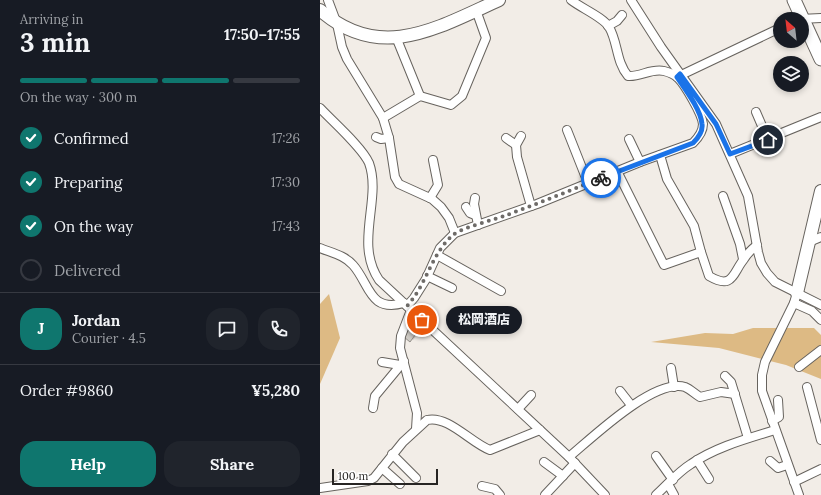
<!DOCTYPE html>
<meta charset="utf-8">
<style>
body{margin:0;font-family:Lora,"Noto Sans JP",serif;background:#20242c;color:#f1f3f6;height:100vh;display:flex;flex-direction:column;font-size:15px;white-space:nowrap}
*{box-sizing:border-box;margin:0}
p{font-size:13px;color:#9ea1a6}
.icon{flex:none;width:22px;height:22px;fill:none;stroke:currentColor;stroke-width:2;stroke-linecap:round;stroke-linejoin:round}
.map{position:relative;flex:1;overflow:hidden}
.side{display:flex;flex-direction:column;background:#171b24;width:320px}
.side>*{flex:none}
.needle{width:26px;rotate:332deg}
.tools{position:absolute;left:453px;top:12px;display:grid;gap:8px}
.tools a{display:grid;place-items:center;width:36px;height:36px;border-radius:50%;background:#171b24;box-shadow:0 2px 6px #0003;font-size:20px}
.scale{position:absolute;left:12px;bottom:10px;width:106px;box-sizing:border-box;padding-left:4px;border:2px solid #272523;border-top:0;font-size:11px;line-height:14px;white-space:nowrap;color:#272523;-webkit-text-stroke:3px #fff;paint-order:stroke}
.pin{position:absolute;display:grid;place-items:center;width:34px;height:34px;color:#fff;margin:-17px;border:2px solid #fff;border-radius:50%;box-shadow:0 1px 4px #0007}
.courier{position:absolute;display:grid;place-items:center;width:40px;height:40px;margin:-20px;border:3px solid #1a73e8;border-radius:50%;background:#fff;color:#222;box-shadow:0 1px 5px #0007}
.bubble{position:absolute;height:28px;border-radius:14px;background:#171b24;box-shadow:0 2px 6px #0003;font-size:13px;font-weight:800;line-height:28px;text-align:center}
.head em{font-style:normal;font-weight:800}
.head div{display:flex;flex-direction:column-reverse}
.head{display:flex;align-items:center;justify-content:space-between;height:68px;padding:0 20px}
h1{font-size:26px;font-weight:800;line-height:30px}
.bar{display:grid;grid-template-columns:repeat(4,1fr);gap:6px 4px;align-content:center;height:48px;padding:0 20px}
.bar i{height:5px;border-radius:3px;background:#363941}
.bar .on{background:#0f766e}
.bar p{grid-column:span 4}
.line{display:flex;align-items:center;gap:10px;padding:0 20px;border-top:1px solid #363941}
.line div{flex:1}
.round{display:grid;place-items:center;flex:none;width:42px;height:42px;border-radius:16px;background:#20242c}
ol{padding:0 20px;list-style:none}
li{display:flex;align-items:center;gap:12px;height:44px}
li p{margin-inline-start:auto}
li .icon{padding:4px;border-radius:50%;background:#0f766e;color:#fff;stroke-width:4}
li:last-child{color:#9ea1a6}
li i{width:22px;height:22px;border:2px solid #363941;border-radius:50%}
.cta{display:flex;gap:8px;margin-top:auto;padding:8px 20px}
.cta a{flex:1;height:46px;border-radius:16px;background:#0f766e;color:#fff;font-size:16px;font-weight:800;line-height:46px;text-align:center}
.cta a+a{background:#20242c;color:#f1f3f6}
main{display:flex;flex:1;min-height:0}
.map>svg:first-child{display:block}
.forest{fill:#ddba84}
.building{fill:#cecac4;stroke:#938f8a;filter:url(#shadow)}
.lines{fill:none;stroke-linecap:round;stroke-linejoin:round}
.street-casing{stroke:#67635e;stroke-width:10}
.secondary-casing{stroke:#67635e;stroke-width:14}
.primary-casing{stroke:#67635e;stroke-width:15}
.street{stroke:#fff;stroke-width:8}
.secondary{stroke:#fff;stroke-width:12}
.primary{stroke:#fff;stroke-width:13}
.done{stroke:#6e6b68;stroke-width:4;stroke-dasharray:0 7.2}
.route{stroke:#1a73e8;stroke-width:5}
</style>
<main>
<section class="side">
<div class="head"><div><h1>3 min</h1><p>Arriving in</p></div><em>17:50–17:55</em></div>
<div class="bar"><i class="on"></i><i class="on"></i><i class="on"></i><i></i><p>On the way · 300 m</p></div>
<ol>
<li><svg class="icon" aria-label="check" viewBox="0 0 24 24"><path d="M5 12l5 5 9-10"/></svg>Confirmed<p>17:26</p></li>
<li><svg class="icon" aria-label="check" viewBox="0 0 24 24"><path d="M5 12l5 5 9-10"/></svg>Preparing<p>17:30</p></li>
<li><svg class="icon" aria-label="check" viewBox="0 0 24 24"><path d="M5 12l5 5 9-10"/></svg>On the way<p>17:43</p></li>
<li><i></i>Delivered</li>
</ol>
<div class="line" style="height:72px"><b class="round" style="background:#0f766e;color:#fff">J</b><div><b>Jordan</b><p>Courier · 4.5</p></div><a class="round"><svg class="icon" aria-label="chat" viewBox="0 0 24 24"><path d="M4 5h16v11H9l-5 4z"/></svg></a><a class="round"><svg class="icon" aria-label="phone" viewBox="0 0 24 24"><path d="M5 4h4l2 5-3 2q2 4 5 5l2-3 5 2v4C11 20 4 13 5 4z"/></svg></a></div>
<div class="line" style="height:52px"><div>Order #9860</div><b>¥5,280</b></div>
<div class="cta"><a>Help</a><a>Share</a></div>
</section>
<div class="map">
<svg width="501" height="495" viewBox="0 0 501 495">
<defs>
<filter id="shadow"><feDropShadow dx="2.5" dy="-2.5" stdDeviation="0" flood-color="#0004"/></filter>
</defs>
<rect width="100%" height="100%" fill="#f2ede7"/>
<g class="forest">
<path d="M 9,294 L 20,338 L 0,384 L 0,304 Z"/>
<path d="M 433,328 L 494,328 L 501,335 L 501,379 L 466,365 L 399,348 L 331,342 L 385,333 L 413,334 Z"/>
</g>
<path class="building" d="M 94,317 L 103,324 L 90,342 L 84,337 L 86,328 Z"/>
<g class="lines">
<g class="street-casing">
<g id="street">
<path d="M 8,0 L 17,24 L 22,47 L 27,59 L 63,118 L 69,138 L 75,177 L 79,184 L 112,199 L 121,207 L 129,218 L 135,233"/>
<path d="M 311,0 L 341,47 L 396,124 L 428,196 L 438,252 L 441,263 L 447,273 L 455,282 L 501,305"/>
<path d="M 480,19 L 501,18"/>
<path d="M 288,26 L 297,21 L 302,15"/>
<path d="M 76,37 L 100,96"/>
<path d="M 357,77 L 460,28"/>
<path d="M 0,108 C 12,121 42,147 49,163 C 62,199 34,243 59,280 L 249,457 L 285,495"/>
<path d="M 436,112 L 448,140"/>
<path d="M 63,118 L 100,96 L 131,105 L 142,96 L 166,38 L 156,10"/>
<path d="M 247,130 L 268,183"/>
<path d="M 201,136 L 196,145 L 197,157 L 211,206"/>
<path d="M 56,137 L 61,139 L 69,138"/>
<path d="M 186,138 L 196,145"/>
<path d="M 309,139 L 320,162"/>
<path d="M 410,154 L 501,117"/>
<path d="M 297,171 L 344,265 L 381,252 L 374,226 L 347,179 L 340,155"/>
<path d="M 403,196 L 420,244 L 423,259"/>
<path d="M 110,198 L 118,185 L 113,160"/>
<path d="M 155,198 L 154,204 L 158,225"/>
<path d="M 146,207 L 150,213 L 155,215"/>
<path d="M 489,242 L 501,237"/>
<path d="M 0,248 C 12,253 24,255 33,265 C 50,284 49,313 84,303"/>
<path d="M 381,252 L 389,276 C 413,290 412,274 424,259 C 427,254 432,249 437,245"/>
<path d="M 117,255 L 181,291"/>
<path d="M 107,276 L 132,288"/>
<path d="M 477,293 L 474,303 L 445,362 L 442,375 L 442,391 L 479,495"/>
<path d="M 474,303 L 492,311 L 501,320"/>
<path d="M 87,306 L 94,298 L 106,279 L 120,248 L 135,233 L 217,204 L 320,162 L 373,143 C 378,138 383,131 383,124 C 382,114 365,85 358,78 C 355,75 348,72 344,71 C 331,68 321,77 308,76 C 296,62 298,42 289,27 C 283,17 261,8 251,0"/>
<path d="M 91,310 L 81,336 L 80,348 L 97,413 L 96,429"/>
<path d="M 62,362 L 80,365"/>
<path d="M 479,367 L 501,350"/>
<path d="M 351,368 L 354,387"/>
<path d="M 405,376 L 411,382 L 428,438"/>
<path d="M 487,387 L 501,440"/>
<path d="M 300,391 L 311,405"/>
<path d="M 53,408 L 55,396 L 84,361"/>
<path d="M 198,409 L 211,395"/>
<path d="M 452,421 L 459,417 L 458,400"/>
<path d="M 72,454 L 96,478"/>
<path d="M 336,456 L 353,480"/>
<path d="M 249,457 C 272,438 334,378 365,387 C 370,389 375,394 380,397 L 401,392 L 415,394"/>
<path d="M 377,460 L 389,479"/>
<path d="M 450,461 L 458,468 L 467,465"/>
<path d="M 224,462 L 243,476"/>
<path d="M 62,468 L 80,484"/>
<path d="M 474,482 L 501,469"/>
<path d="M 348,484 L 354,495"/>
<path d="M 162,486 L 175,489 L 180,495"/>
<path d="M 0,488 L 48,481 L 54,478 L 83,442 L 107,420 C 128,415 151,443 170,450 L 220,430"/>
<path d="M 225,495 L 255,463"/>
<path d="M 336,495 C 347,485 358,472 371,464 C 396,447 426,439 455,430"/>
</g>
</g>
<g class="secondary-casing">
<g id="secondary">
<path d="M 0,10 C 60,63 117,28 179,0"/>
<path d="M 477,293 L 501,191"/>
</g>
</g>
<g class="primary-casing">
<path id="primary" d="M 474,0 L 501,59"/>
</g>
<use href="#street" class="street"/>
<use href="#secondary" class="secondary"/>
<use href="#primary" class="primary"/>
</g>
<g class="lines">
<path class="done" d="M 102,320 L 87,306 C 107,284 111,254 133,235 C 141,228 173,220 184,216 C 217,204 249,191 281,178"/>
<path class="route" d="M 281,178 L 373,143 C 378,138 383,131 382,124 C 381,110 365,89 357,77 L 360,74 L 396,124 L 410,154 L 448,140"/>
</g>
</svg>
<div class="tools">
<a><svg class="needle" viewBox="-14 -14 28 28"><path d="M0-13l5 13h-10z" fill="#e53935"/><path d="M0 13l5-13h-10z" fill="#9ea1a6"/></svg></a>
<a><svg class="icon" aria-label="layers" viewBox="0 0 24 24"><path d="M12 4l9 5-9 5-9-5zM3 14l9 5 9-5"/></svg></a>
</div>
<div class="scale">100 m</div>
<div class="pin" style="left:102px;top:320px;background:#ea580c"><svg class="icon" aria-label="bag" viewBox="0 0 24 24"><path d="M5 8h14l-1 12H6zM9 8a3 3 0 0 1 6 0"/></svg></div>
<div class="pin" style="left:448px;top:140px;background:#1f2937"><svg class="icon" aria-label="home" viewBox="0 0 24 24"><path d="M3 11l9-7 9 7M6 9v11h12V9"/></svg></div>
<div class="courier" style="left:281px;top:178px"><svg class="icon" aria-label="bike" viewBox="0 0 24 24"><circle cx="6" cy="16" r="4"/><circle cx="18" cy="16" r="4"/><path d="M6 16l4-8h5l3 8M10 8l3 8H6M13 5h3"/></svg></div>
<div class="bubble" style="left:126px;top:306px;width:76px">松岡酒店</div>
</div>
</main>
